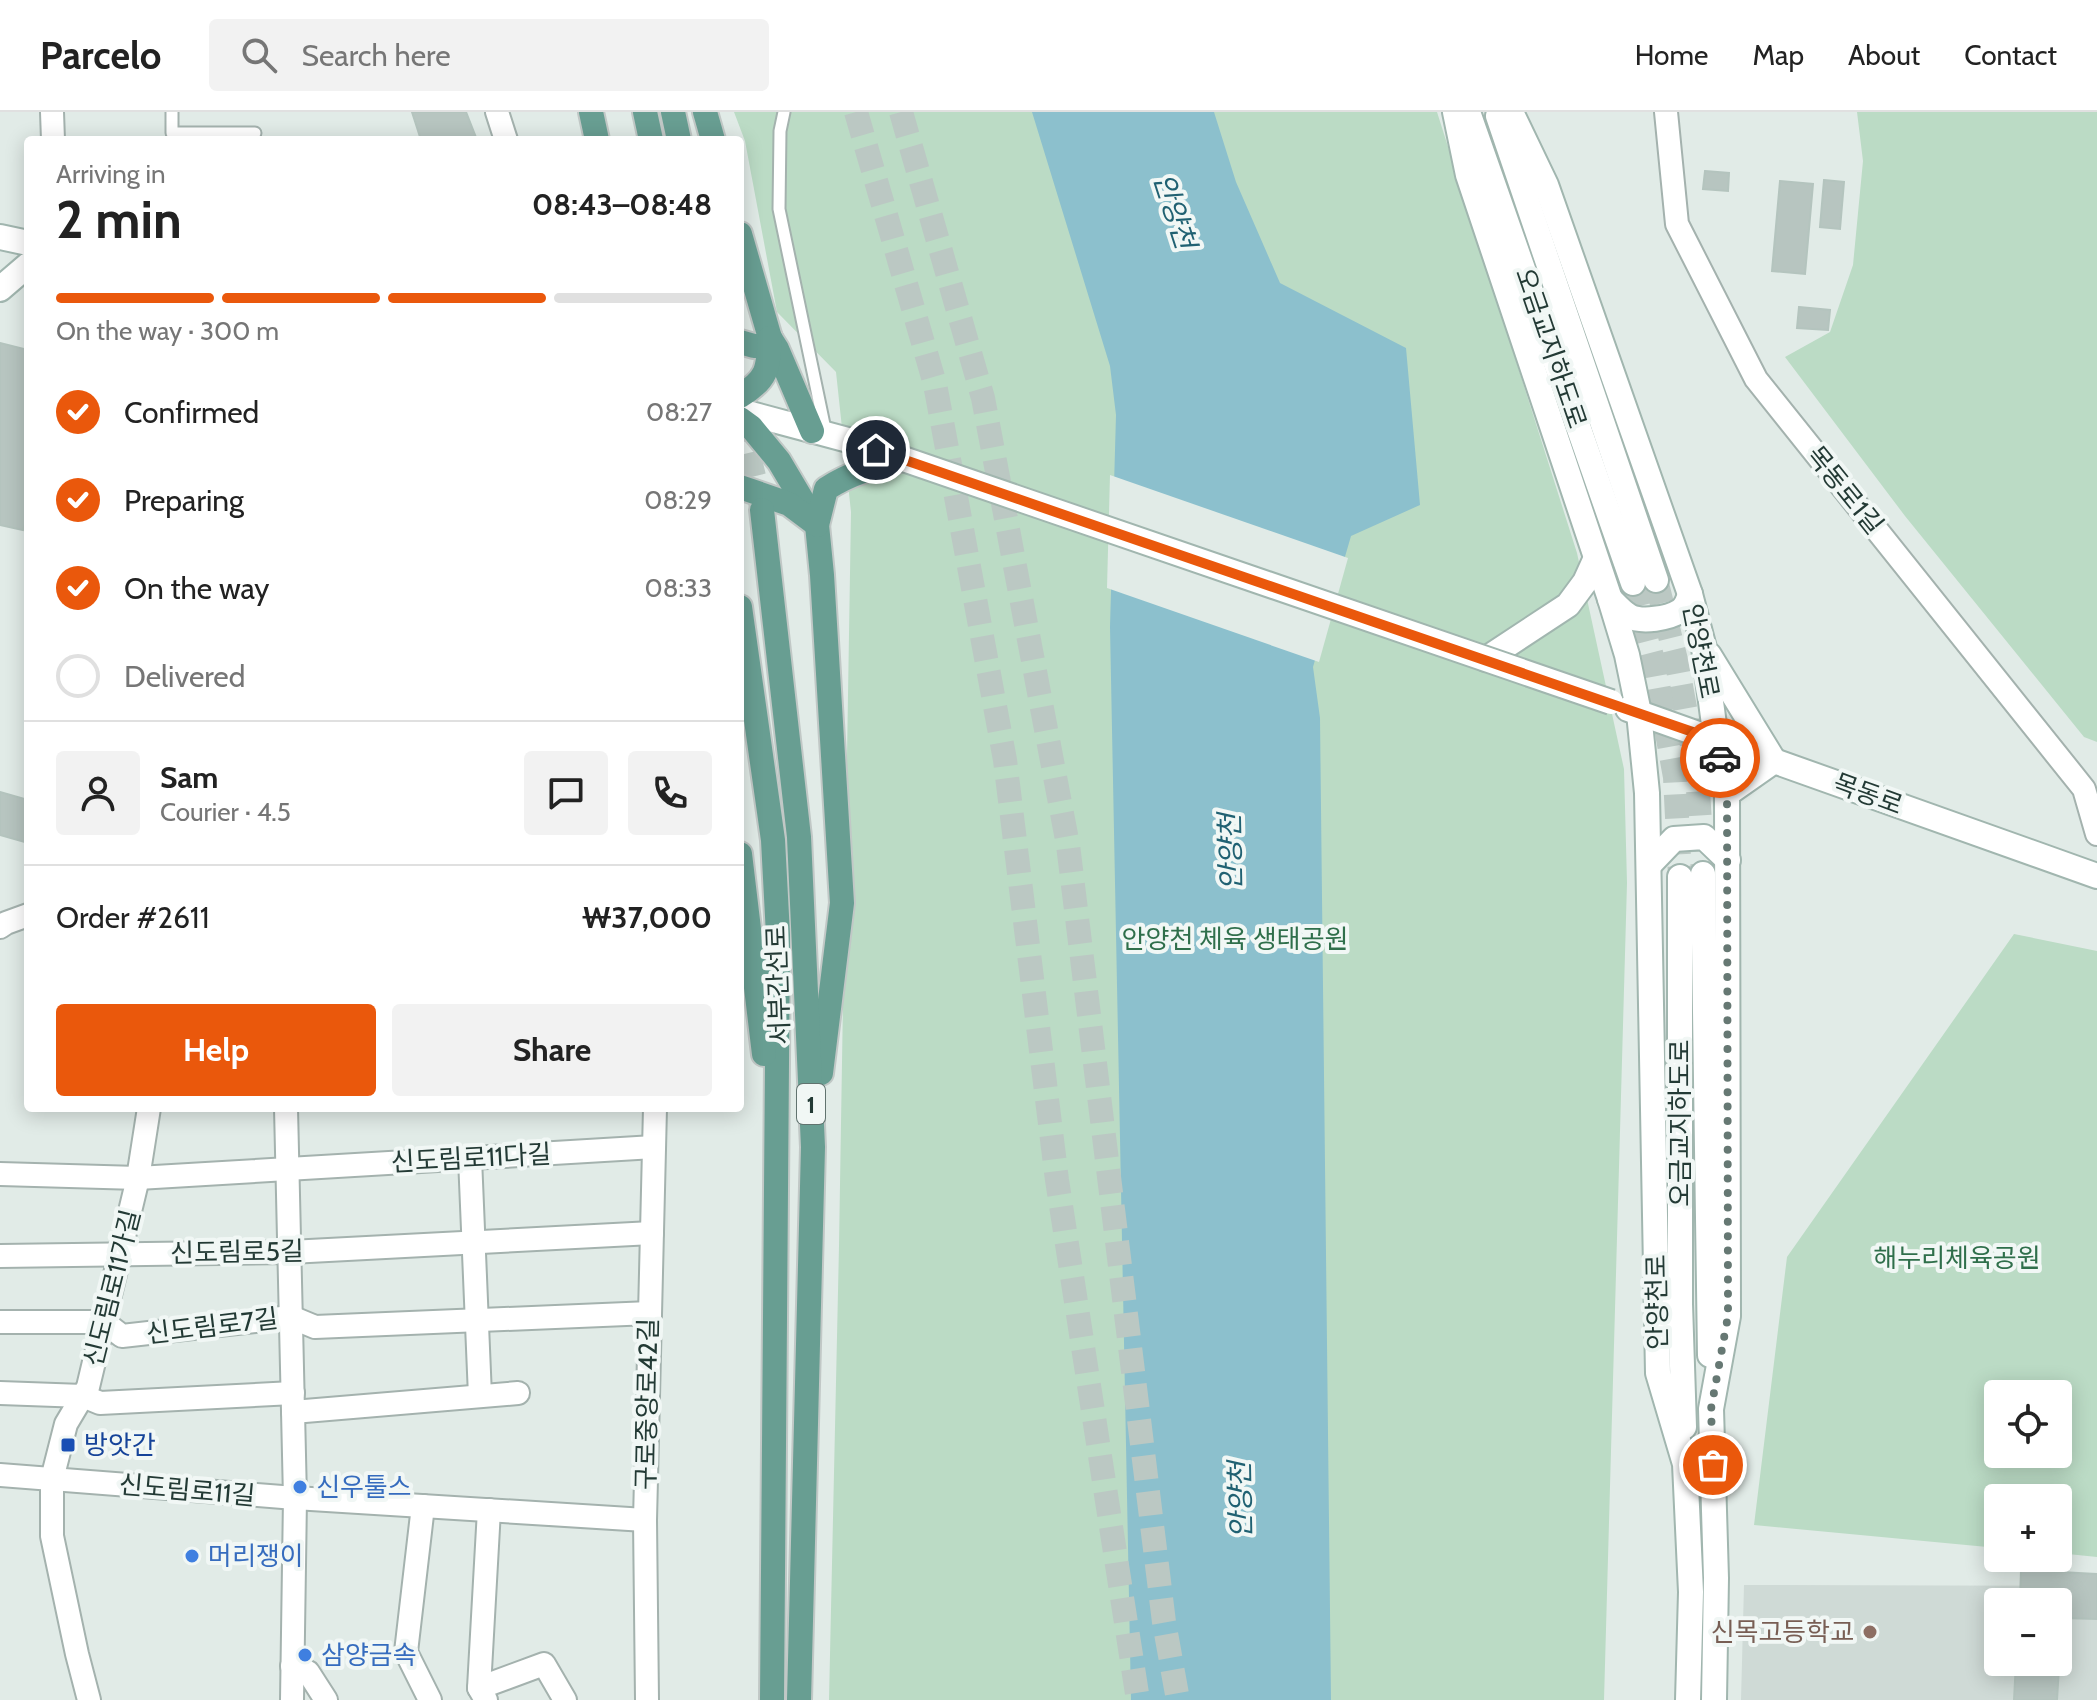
<!DOCTYPE html>
<meta charset="utf-8">
<style>
body{margin:0;font-family:Cabin,"Noto Sans KR",sans-serif;background:#f2f2f2;color:#222;height:100vh;display:flex;flex-direction:column;font-size:30px;white-space:nowrap}
*{box-sizing:border-box;margin:0}
p{font-size:26px;color:#767676}
.icon{flex:none;width:44px;height:44px;fill:none;stroke:currentColor;stroke-width:2;stroke-linecap:round;stroke-linejoin:round}
.map{position:relative;flex:1;overflow:hidden}
.panel{position:absolute;left:24px;top:24px;width:720px;height:976px;display:flex;flex-direction:column;background:#fff;border-radius:8px;box-shadow:0 4px 20px #0003}
.panel>*{flex:none}
.tools{position:absolute;left:1984px;top:1268px;display:grid;gap:16px}
.tools a{display:grid;place-items:center;width:88px;height:88px;border-radius:8px;background:#fff;box-shadow:0 4px 20px #0003;font-size:40px}
.pin{position:absolute;display:grid;place-items:center;width:68px;height:68px;color:#fff;margin:-34px;border:4px solid #fff;border-radius:50%;box-shadow:0 2px 8px #0007}
.courier{position:absolute;display:grid;place-items:center;width:80px;height:80px;margin:-40px;border:6px solid #ea580c;border-radius:50%;background:#fff;color:#222;box-shadow:0 2px 10px #0007}
.head em{font-style:normal;font-weight:700}
.head div{display:flex;flex-direction:column-reverse}
.head{display:flex;align-items:center;justify-content:space-between;height:136px;padding:0 32px}
h1{font-size:52px;font-weight:700;line-height:60px}
.bar{display:grid;grid-template-columns:repeat(4,1fr);gap:12px 8px;align-content:center;height:96px;padding:0 32px}
.bar i{height:10px;border-radius:6px;background:#e0e0e0}
.bar .on{background:#ea580c}
.bar p{grid-column:span 4}
.line{display:flex;align-items:center;gap:20px;padding:0 32px;border-top:2px solid #e0e0e0}
.line div{flex:1}
.round{display:grid;place-items:center;flex:none;width:84px;height:84px;border-radius:8px;background:#f2f2f2}
ol{padding:0 32px;list-style:none}
li{display:flex;align-items:center;gap:24px;height:88px}
li p{margin-inline-start:auto}
li .icon{padding:8px;border-radius:50%;background:#ea580c;color:#fff;stroke-width:4}
li:last-child{color:#767676}
li i{width:44px;height:44px;border:4px solid #e0e0e0;border-radius:50%}
.action{display:flex;gap:16px;margin-top:auto;padding:16px 32px}
.action a{flex:1;height:92px;border-radius:8px;background:#ea580c;color:#fff;font-size:32px;font-weight:700;line-height:92px;text-align:center}
.action a+a{background:#f2f2f2;color:#222}
header{display:flex;align-items:center;gap:48px;box-sizing:border-box;height:112px;padding:0 40px;background:#fff;border-bottom:2px solid #e0e0e0}
header strong{font-size:38px}
nav{display:flex;gap:44px;margin-inline-start:auto;font-size:28px}
.search{width:560px;height:72px;background:#f2f2f2;display:flex;align-items:center;gap:20px;box-sizing:border-box;padding:0 28px;border-radius:8px;color:#767676;font-size:30px}
.map>svg:first-child{display:block}
.built{fill:#cfdad6;fill-rule:evenodd}
.green{fill:#bbdbc5;fill-rule:evenodd}
.water{fill:#8cc0cd}
.pier{fill:#e1ebe7}
.building{fill:#b7c5c0;stroke:#b4c4be;stroke-width:2}
.lines{fill:none;stroke-linecap:round;stroke-linejoin:round}
.secondary-tunnel{stroke:#bbc8c3;stroke-width:24;stroke-dasharray:24 12;stroke-linecap:butt}
.primary-tunnel{stroke:#bbc8c3;stroke-width:24;stroke-dasharray:24 12;stroke-linecap:butt}
.trunk-tunnel{stroke:#bbc8c3;stroke-width:24;stroke-dasharray:24 12;stroke-linecap:butt}
.service-casing{stroke:#a4b2ae;stroke-width:15}
.minor-casing{stroke:#a4b2ae;stroke-width:26}
.secondary-casing{stroke:#a1b6af;stroke-width:28}
.primary-casing{stroke:#c1c8c6;stroke-width:28}
.service{stroke:#fff;stroke-width:11}
.minor{stroke:#fff;stroke-width:22}
.secondary{stroke:#fff;stroke-width:24}
.primary{stroke:#689e92;stroke-width:24}
.secondary-bridge-casing{stroke:#a1b6af;stroke-width:28;stroke-linecap:butt}
.secondary-bridge{stroke:#fff;stroke-width:24}
.done{stroke:#667873;stroke-width:8;stroke-dasharray:0 14.4}
.route{stroke:#ea580c;stroke-width:10}
.transit-dot{fill:#1a4fb4;stroke:#f1f7f5;stroke-width:3}
.shop-dot{fill:#3f7fe0;stroke:#f1f7f5;stroke-width:3}
.education-dot{fill:#8d6e63;stroke:#f1f7f5;stroke-width:3}
.labels{text-anchor:middle;dominant-baseline:central;stroke-width:8;stroke-linejoin:round;paint-order:stroke}
.shield{fill:#f1f7f5;stroke:#61736f;stroke-width:2}
.shield-label{font-size:24px;font-weight:bold;fill:#233a35}
.street-label{font-size:26px;fill:#233a35;stroke:#f1f7f5}
.park-label{font-size:26px;fill:#2f6f4b;stroke:#f1f7f5}
.transit-label{font-size:26px;fill:#164399;stroke:#f1f7f5;text-anchor:start}
.shop-label{font-size:26px;fill:#366cbe;stroke:#f1f7f5;text-anchor:start}
.education-label{font-size:26px;fill:#785e54;stroke:#f1f7f5;text-anchor:end}
.water-label{font-size:28px;font-style:italic;fill:#206172;stroke:#f1f7f5}
</style>
<header>
<strong>Parcelo</strong>
<div class="search"><svg class="icon" aria-label="search" viewBox="0 0 24 24"><circle cx="10" cy="10" r="6"/><path d="M15 15l6 6"/></svg>Search here</div>
<nav><a>Home</a><a>Map</a><a>About</a><a>Contact</a></nav>
</header>
<div class="map">
<svg width="2097" height="1588" viewBox="0 0 2097 1588">
<rect width="100%" height="100%" fill="#e1ebe7"/>
<path class="built" d="M 1744,1473 L 2097,1474 L 2097,1588 L 1741,1588 ZM 1998,1490 L 2058,1490 L 2058,1550 L 1998,1550 Z"/>
<g class="green">
<path d="M 734,0 L 1437,0 L 1577,441 L 1624,657 L 1627,771 L 1604,1588 L 829,1588 L 839,1134 L 851,400 L 836,260 L 777,200 L 745,29 Z"/>
<path d="M 1857,0 L 2097,0 L 2097,630 L 2084,625 L 1905,404 L 1785,245 L 1830,220 L 1853,153 L 1863,49 Z"/>
<path d="M 2014,822 L 2097,839 L 2097,1445 L 2058,1441 L 2058,1386 L 1998,1386 L 1998,1436 L 1754,1413 L 1787,1145 ZM 1998,1282 L 2058,1282 L 2058,1342 L 1998,1342 Z"/>
</g>
<path class="water" d="M 1032,0 L 1214,0 L 1236,70 L 1280,171 L 1406,236 L 1420,393 L 1351,424 L 1313,555 L 1320,606 L 1331,1588 L 1131,1588 L 1110,515 L 1116,303 L 1110,254 Z"/>
<path class="pier" d="M 1110,363 L 1348,446 L 1319,550 L 1107,476 Z"/>
<g class="building">
<path d="M 412,0 L 466,0 L 477,28 L 421,28 Z"/>
<path d="M 1705,59 L 1729,61 L 1728,79 L 1703,77 Z"/>
<path d="M 1824,68 L 1844,70 L 1840,117 L 1820,115 Z"/>
<path d="M 1780,69 L 1813,72 L 1805,162 L 1772,159 Z"/>
<path d="M 1799,195 L 1830,198 L 1828,218 L 1797,216 Z"/>
<path d="M 0,231 L 28,238 L 28,403 L 23,418 L 0,413 Z"/>
<path d="M 0,680 L 28,688 L 28,731 L 0,723 Z"/>
<path d="M 2021,1458 L 2097,1462 L 2097,1507 L 2062,1506 L 2057,1588 L 2014,1588 L 2016,1550 L 2058,1550 L 2058,1490 L 2020,1490 Z"/>
</g>
<g class="lines">
<g class="secondary-tunnel">
<path d="M 1656,468 L 1677,552 L 1697,661 L 1703,762"/>
<path d="M 1633,471 L 1655,556 L 1675,665 L 1680,765"/>
</g>
<path class="primary-tunnel" d="M 740,306 L 762,398"/>
<g class="trunk-tunnel">
<path d="M 856,0 L 935,272 L 1005,648 L 1057,1068 L 1138,1588"/>
<path d="M 901,0 L 983,286 L 1068,733 L 1164,1510 L 1178,1588"/>
</g>
<g class="service-casing">
<g id="service">
<path d="M 172,0 L 172,21 L 255,21"/>
<path d="M 784,0 L 780,19 L 779,97 L 826,322"/>
</g>
</g>
<g class="minor-casing">
<g id="minor">
<path d="M 52,0 L 53,28"/>
<path d="M 497,0 L 506,28"/>
<path d="M 1666,0 L 1677,112 L 1756,267 L 2084,677 L 2097,722"/>
<path d="M 0,815 L 6,811 L 28,803"/>
<path d="M 286,996 L 295,1386 L 292,1588"/>
<path d="M 470,1046 L 480,1284"/>
<path d="M 0,1062 L 138,1066 L 654,1035"/>
<path d="M 0,1144 L 290,1140 L 652,1121"/>
<path d="M 0,1210 L 104,1210 L 122,1224 L 291,1205 L 315,1215 L 650,1201"/>
<path d="M 0,1281 L 83,1284 L 100,1291 L 293,1281"/>
<path d="M 293,1300 L 518,1281"/>
<path d="M 0,1363 L 295,1386 L 645,1408"/>
<path d="M 423,1394 L 406,1540 L 430,1588"/>
<path d="M 292,1554 L 308,1560 L 326,1588"/>
<path d="M 479,1576 L 544,1552 L 565,1588"/>
<path d="M 89,1588 L 77,1542 L 52,1424 L 52,1367 L 66,1312 L 88,1275 L 138,1066 L 149,996"/>
<path d="M 486,1588 L 479,1576 L 489,1398"/>
<path d="M 647,1588 L 645,1408 L 655,996"/>
</g>
</g>
<g class="secondary-casing">
<g id="secondary">
<path d="M 1455,0 L 1468,63 L 1610,487 L 1627,543 L 1639,601 L 1647,681 L 1658,1261 L 1685,1352 L 1691,1480 L 1688,1588"/>
<path d="M 1468,0 L 1633,471"/>
<path d="M 1511,0 L 1546,73 L 1690,482 L 1704,536 L 1716,628 L 1727,682 L 1728,1204 L 1711,1297 L 1716,1466 L 1714,1588"/>
<path d="M 1498,4 L 1656,468"/>
<path d="M 0,125 L 28,131"/>
<path d="M 0,177 L 28,153"/>
<path d="M 740,299 L 848,328"/>
<path d="M 1610,487 C 1616,493 1622,500 1629,504 C 1642,511 1669,506 1680,499 C 1686,495 1688,489 1690,482"/>
<path d="M 1709,543 L 1774,649 L 1727,682"/>
<path d="M 1486,547 L 1568,493 L 1585,470 L 1595,448"/>
<path d="M 1628,597 L 2097,764"/>
<path d="M 1649,753 L 1674,727 L 1704,725 L 1728,748"/>
<path d="M 1703,762 L 1710,1243"/>
<path d="M 1680,765 L 1680,1192 L 1684,1315"/>
</g>
</g>
<g class="primary-casing">
<g id="primary">
<path d="M 591,0 L 597,28"/>
<path d="M 645,0 L 651,28"/>
<path d="M 673,0 L 679,28"/>
<path d="M 705,0 L 713,28"/>
<path d="M 740,122 L 770,226 L 777,237 L 812,319"/>
<path d="M 740,230 L 754,234 L 762,234 L 770,226"/>
<path d="M 740,284 C 768,267 768,257 770,226"/>
<path d="M 740,307 L 751,315 L 779,349 L 817,413 L 822,463 L 842,791 L 821,961"/>
<path d="M 740,375 L 789,392 L 817,413 L 826,377 C 850,361 877,354 904,347"/>
<path d="M 762,398 L 799,725 L 813,1035 L 799,1588"/>
<path d="M 740,495 L 773,728 L 778,823 L 772,1588"/>
<path d="M 740,742 L 764,942"/>
</g>
</g>
<use href="#service" class="service"/>
<use href="#minor" class="minor"/>
<use href="#secondary" class="secondary"/>
<use href="#primary" class="primary"/>
<g class="secondary-bridge-casing">
<path id="secondary-bridge" d="M 848,328 L 1611,590"/>
</g>
<use href="#secondary-bridge" class="secondary-bridge"/>
</g>
<g class="lines">
<path class="done" d="M 1713,1353 L 1711,1297 L 1728,1204 L 1727,682 L 1720,646"/>
<path class="route" d="M 876,338 L 1716,628 L 1720,646"/>
</g>
<rect class="transit-dot" x="60" y="1325" width="16" height="16" rx="4"/>
<g class="shop-dot">
<circle cx="300" cy="1375" r="8"/>
<circle cx="192" cy="1444" r="8"/>
<circle cx="305" cy="1543" r="8"/>
</g>
<circle class="education-dot" cx="1870" cy="1520" r="8"/>
<g class="labels">
<rect class="shield" x="797" y="972" width="28" height="40" rx="6"/>
<g class="shield-label">
<text x="811" y="992">1</text>
</g>
<g class="street-label">
<text transform="translate(1551 236) rotate(71)">오금교지하도로</text>
<text transform="translate(1845 378) rotate(51)">목동로1길</text>
<text transform="translate(1701 539) rotate(79)">안양천로</text>
<text transform="translate(1868 682) rotate(20)">목동로</text>
<text transform="translate(778 873) rotate(-92)">서부간선로</text>
<text transform="translate(1680 1011) rotate(-90)">오금교지하도로</text>
<text transform="translate(471 1046) rotate(-3)">신도림로11다길</text>
<text transform="translate(237 1140) rotate(-1)">신도림로5길</text>
<text transform="translate(112 1176) rotate(-76)">신도림로11가길</text>
<text transform="translate(1657 1190) rotate(-91)">안양천로</text>
<text transform="translate(212 1214) rotate(-7)">신도림로7길</text>
<text transform="translate(647 1292) rotate(-89)">구로중앙로42길</text>
<text transform="translate(187 1378) rotate(5)">신도림로11길</text>
</g>
<g class="park-label">
<text x="1235" y="827">안양천 체육 생태공원</text>
<text x="1957" y="1146">해누리체육공원</text>
</g>
<g class="transit-label">
<text x="84" y="1333">방앗간</text>
</g>
<g class="shop-label">
<text x="316" y="1375">신우툴스</text>
<text x="208" y="1444">머리쟁이</text>
<text x="321" y="1543">삼양금속</text>
</g>
<g class="education-label">
<text x="1854" y="1520">신목고등학교</text>
</g>
<g class="water-label">
<text transform="translate(1175 99) rotate(72)">안양천</text>
<text transform="translate(1230 740) rotate(-91)">안양천</text>
<text transform="translate(1240 1388) rotate(-91)">안양천</text>
</g>
</g>
</svg>
<div class="tools">
<a><svg class="icon" aria-label="locate" viewBox="0 0 24 24"><circle cx="12" cy="12" r="6"/><path d="M12 2v4M12 18v4M2 12h4M18 12h4"/></svg></a>
<a>+</a>
<a>−</a>
</div>
<div class="pin" style="left:1713px;top:1353px;background:#ea580c"><svg class="icon" aria-label="bag" viewBox="0 0 24 24"><path d="M5 8h14l-1 12H6zM9 8a3 3 0 0 1 6 0"/></svg></div>
<div class="pin" style="left:876px;top:338px;background:#1f2937"><svg class="icon" aria-label="home" viewBox="0 0 24 24"><path d="M3 11l9-7 9 7M6 9v11h12V9"/></svg></div>
<div class="courier" style="left:1720px;top:646px"><svg class="icon" aria-label="car" viewBox="0 0 24 24"><path d="M5 17H2v-5l4-1 3-4h7l3 4 3 1v5h-3M9 17h6M6 11h13"/><circle cx="7" cy="17" r="2"/><circle cx="17" cy="17" r="2"/></svg></div>
<section class="panel">
<div class="head"><div><h1>2 min</h1><p>Arriving in</p></div><em>08:43–08:48</em></div>
<div class="bar"><i class="on"></i><i class="on"></i><i class="on"></i><i></i><p>On the way · 300 m</p></div>
<ol>
<li><svg class="icon" aria-label="check" viewBox="0 0 24 24"><path d="M5 12l5 5 9-10"/></svg>Confirmed<p>08:27</p></li>
<li><svg class="icon" aria-label="check" viewBox="0 0 24 24"><path d="M5 12l5 5 9-10"/></svg>Preparing<p>08:29</p></li>
<li><svg class="icon" aria-label="check" viewBox="0 0 24 24"><path d="M5 12l5 5 9-10"/></svg>On the way<p>08:33</p></li>
<li><i></i>Delivered</li>
</ol>
<div class="line" style="height:144px"><a class="round"><svg class="icon" aria-label="person" viewBox="0 0 24 24"><circle cx="12" cy="8" r="4"/><path d="M4 21q1-7 8-7t8 7"/></svg></a><div><b>Sam</b><p>Courier · 4.5</p></div><a class="round"><svg class="icon" aria-label="chat" viewBox="0 0 24 24"><path d="M4 5h16v11H9l-5 4z"/></svg></a><a class="round"><svg class="icon" aria-label="phone" viewBox="0 0 24 24"><path d="M5 4h4l2 5-3 2q2 4 5 5l2-3 5 2v4C11 20 4 13 5 4z"/></svg></a></div>
<div class="line" style="height:104px"><div>Order #2611</div><b>₩37,000</b></div>
<div class="action"><a>Help</a><a>Share</a></div>
</section>
</div>
